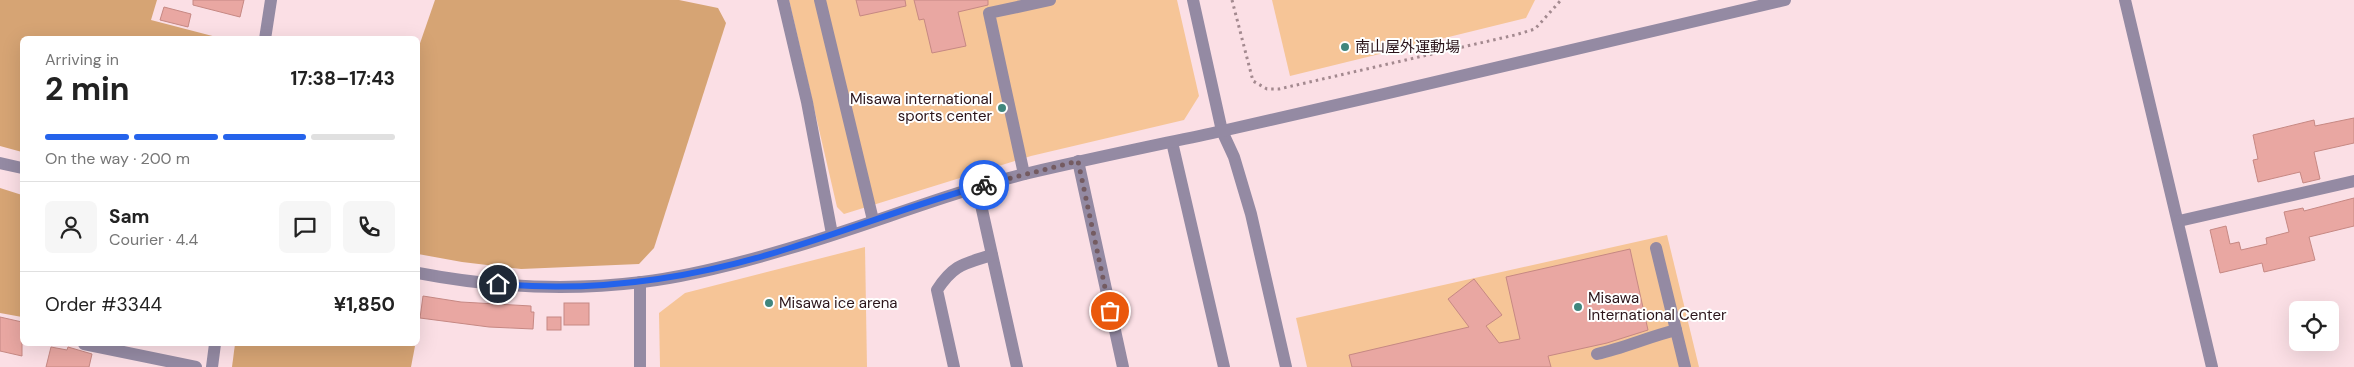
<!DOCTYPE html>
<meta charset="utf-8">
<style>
body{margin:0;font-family:"DM Sans","Noto Sans JP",sans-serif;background:#f6f6f6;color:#222;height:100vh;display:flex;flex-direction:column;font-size:19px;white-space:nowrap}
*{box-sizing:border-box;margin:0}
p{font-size:16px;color:#767676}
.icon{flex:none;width:28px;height:28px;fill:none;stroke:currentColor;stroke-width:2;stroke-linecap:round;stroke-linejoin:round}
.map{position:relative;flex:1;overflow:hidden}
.side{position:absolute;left:20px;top:36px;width:400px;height:310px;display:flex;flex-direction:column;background:#fff;border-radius:8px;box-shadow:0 5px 20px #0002}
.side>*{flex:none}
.fabs{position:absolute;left:2289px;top:301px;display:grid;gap:10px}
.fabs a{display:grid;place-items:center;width:50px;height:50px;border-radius:8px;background:#fff;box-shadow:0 5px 20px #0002;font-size:25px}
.pin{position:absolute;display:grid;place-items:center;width:42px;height:42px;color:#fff;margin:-21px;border:2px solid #fff;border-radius:50%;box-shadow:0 1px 5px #0007}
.courier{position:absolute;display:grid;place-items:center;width:50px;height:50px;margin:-25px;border:4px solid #2563eb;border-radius:50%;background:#fff;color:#222;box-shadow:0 1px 6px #0007}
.summary em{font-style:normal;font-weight:700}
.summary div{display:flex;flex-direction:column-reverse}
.summary{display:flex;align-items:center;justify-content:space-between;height:85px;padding:0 25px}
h1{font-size:32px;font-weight:700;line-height:38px}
.bar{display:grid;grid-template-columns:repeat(4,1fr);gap:8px 5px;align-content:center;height:60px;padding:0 25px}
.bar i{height:6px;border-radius:4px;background:#e0e0e0}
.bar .active{background:#2563eb}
.bar p{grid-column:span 4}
.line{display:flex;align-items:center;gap:12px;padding:0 25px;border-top:1px solid #e0e0e0}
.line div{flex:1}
.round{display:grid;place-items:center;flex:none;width:52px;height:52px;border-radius:8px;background:#f6f6f6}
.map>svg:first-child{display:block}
.green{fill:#f6c597}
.forest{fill:#d6a474}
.building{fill:#e9a7a2;stroke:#c68883}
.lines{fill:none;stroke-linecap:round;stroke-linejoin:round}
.path{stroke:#a3898f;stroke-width:3;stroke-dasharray:2.5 4;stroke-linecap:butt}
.minor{stroke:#948aa3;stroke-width:12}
.done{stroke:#745b61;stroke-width:5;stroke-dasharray:0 9}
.route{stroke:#2563eb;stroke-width:6}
.poi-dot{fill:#40867d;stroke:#fff;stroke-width:2}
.labels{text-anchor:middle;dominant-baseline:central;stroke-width:4;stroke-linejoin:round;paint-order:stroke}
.poi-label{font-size:15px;fill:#2b141a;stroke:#fff;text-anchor:start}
</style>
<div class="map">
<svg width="2354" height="367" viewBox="0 0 2354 367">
<rect width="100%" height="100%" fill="#fbdfe5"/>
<g class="green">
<path d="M 789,0 L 1177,0 L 1199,96 L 1184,120 L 1031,156 L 844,214 L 837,207 Z"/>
<path d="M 1272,0 L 1535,0 L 1526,18 L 1290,76 Z"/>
<path d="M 1667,235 L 1699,367 L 1307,367 L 1296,318 Z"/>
<path d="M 865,247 L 867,367 L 660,367 L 659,313 L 685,293 Z"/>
</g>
<g class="forest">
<path d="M 0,0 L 157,0 L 151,20 L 224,39 L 22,39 L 22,152 L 0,146 Z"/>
<path d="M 435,0 L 679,0 L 718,8 L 726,23 L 654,248 L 639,264 L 521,269 L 462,262 L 418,254 L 418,49 Z"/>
<path d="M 0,188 L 22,195 L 22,317 L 0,313 Z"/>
<path d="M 235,344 L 404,344 L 415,346 L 411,367 L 232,367 Z"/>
</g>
<g class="building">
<path d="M 193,0 L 244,0 L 240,17 L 193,5 Z"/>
<path d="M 856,0 L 905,0 L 906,6 L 860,16 Z"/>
<path d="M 914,0 L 988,0 L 988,5 L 958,12 L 966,46 L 932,53 L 924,19 L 919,20 Z"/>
<path d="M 164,7 L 191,14 L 188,27 L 160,20 Z"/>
<path d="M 2354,118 L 2354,143 L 2314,152 L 2320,179 L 2303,183 L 2300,172 L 2258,182 L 2253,160 L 2258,159 L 2253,135 L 2314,120 L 2315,126 Z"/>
<path d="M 2354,198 L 2354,226 L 2309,237 L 2315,260 L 2264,272 L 2262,263 L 2220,273 L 2210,230 L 2226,226 L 2230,244 L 2239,242 L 2241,250 L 2267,244 L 2266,238 L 2289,232 L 2284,212 L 2303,208 L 2304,211 Z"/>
<path d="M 1630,249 L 1648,330 L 1607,343 L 1548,356 L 1551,367 L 1352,367 L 1349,355 L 1469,327 L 1448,299 L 1474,279 L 1502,315 L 1486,326 L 1499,343 L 1520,339 L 1506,277 Z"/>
<path d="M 423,296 L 461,302 L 531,306 L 531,312 L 534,312 L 533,329 L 489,327 L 420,318 Z"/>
<rect x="564" y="303" width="25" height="22"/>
<path d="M 0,317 L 22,322 L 22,356 L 0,351 Z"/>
<rect x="547" y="317" width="14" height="13"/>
<path d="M 51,347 L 67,350 L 68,347 L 92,354 L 89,367 L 46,367 Z"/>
</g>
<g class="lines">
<path class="path" d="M 1232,0 L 1253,81 L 1267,89 L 1279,89 L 1515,35 L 1535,29 L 1561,0"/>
<g class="minor">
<path d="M 783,0 L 807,102 L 832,234"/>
<path d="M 820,0 L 873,220"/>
<path d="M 1193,0 L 1222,131 L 1234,157 L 1251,214 L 1286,367"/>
<path d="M 2125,0 L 2212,367"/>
<path d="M 265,39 L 271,0"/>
<path d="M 1172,142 L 1224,367"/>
<path d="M 1078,161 L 1123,367"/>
<path d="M 0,163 L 22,168"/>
<path d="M 1024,174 L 989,13 L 1050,0"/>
<path d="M 977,187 L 1017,367"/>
<path d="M 2179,221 L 2354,181"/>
<path d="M 1656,248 L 1685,367"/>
<path d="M 418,273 C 491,287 568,291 642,282 C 691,276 740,263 787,249 C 868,226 946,193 1029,173 C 1093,158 1157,145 1222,131 C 1410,89 1597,44 1785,0"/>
<path d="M 640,282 L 640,367"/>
<path d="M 84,344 L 196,367"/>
<path d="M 1597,354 C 1624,348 1648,337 1676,330"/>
<path d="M 212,367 L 215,344"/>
<path d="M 954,367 L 937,290 C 954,264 964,264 992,255"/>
</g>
</g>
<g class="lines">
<path class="done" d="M 984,185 L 1078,161 L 1110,311"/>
<path class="route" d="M 498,284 C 597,293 696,278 790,248 C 855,228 918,203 984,185"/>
</g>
<g class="poi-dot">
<circle cx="1345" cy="47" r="5"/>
<circle cx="1002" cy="108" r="5"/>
<circle cx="769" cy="303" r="5"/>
<circle cx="1578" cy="307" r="5"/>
</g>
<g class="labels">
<g class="poi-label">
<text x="1355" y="47">南山屋外運動場</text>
<text x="992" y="99" text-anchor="end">Misawa international<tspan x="992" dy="17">sports center</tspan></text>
<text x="1588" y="298">Misawa<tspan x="1588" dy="17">International Center</tspan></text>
<text x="779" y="303">Misawa ice arena</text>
</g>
</g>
</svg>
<div class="fabs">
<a><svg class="icon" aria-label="locate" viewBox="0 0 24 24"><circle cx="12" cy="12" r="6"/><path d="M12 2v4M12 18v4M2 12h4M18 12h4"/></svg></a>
</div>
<div class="pin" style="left:1110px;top:311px;background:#ea580c"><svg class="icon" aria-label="bag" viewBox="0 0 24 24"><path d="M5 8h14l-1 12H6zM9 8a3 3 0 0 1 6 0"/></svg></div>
<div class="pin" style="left:498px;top:284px;background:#1f2937"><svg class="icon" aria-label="home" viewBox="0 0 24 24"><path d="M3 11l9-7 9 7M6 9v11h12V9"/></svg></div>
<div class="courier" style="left:984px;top:185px"><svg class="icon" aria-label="bike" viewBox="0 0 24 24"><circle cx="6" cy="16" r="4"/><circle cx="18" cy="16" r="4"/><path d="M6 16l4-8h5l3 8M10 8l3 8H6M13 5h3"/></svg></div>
<section class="side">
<div class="summary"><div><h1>2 min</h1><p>Arriving in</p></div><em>17:38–17:43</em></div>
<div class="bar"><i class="active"></i><i class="active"></i><i class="active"></i><i></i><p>On the way · 200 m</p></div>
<div class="line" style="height:90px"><a class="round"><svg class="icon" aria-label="person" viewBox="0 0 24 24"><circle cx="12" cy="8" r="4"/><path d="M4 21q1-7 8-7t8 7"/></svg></a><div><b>Sam</b><p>Courier · 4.4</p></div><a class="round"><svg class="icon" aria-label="chat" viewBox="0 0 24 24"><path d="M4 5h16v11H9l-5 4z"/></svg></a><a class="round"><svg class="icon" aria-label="phone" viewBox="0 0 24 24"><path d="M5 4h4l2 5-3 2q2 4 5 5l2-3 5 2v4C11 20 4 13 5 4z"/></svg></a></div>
<div class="line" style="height:65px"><div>Order #3344</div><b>¥1,850</b></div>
</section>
</div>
